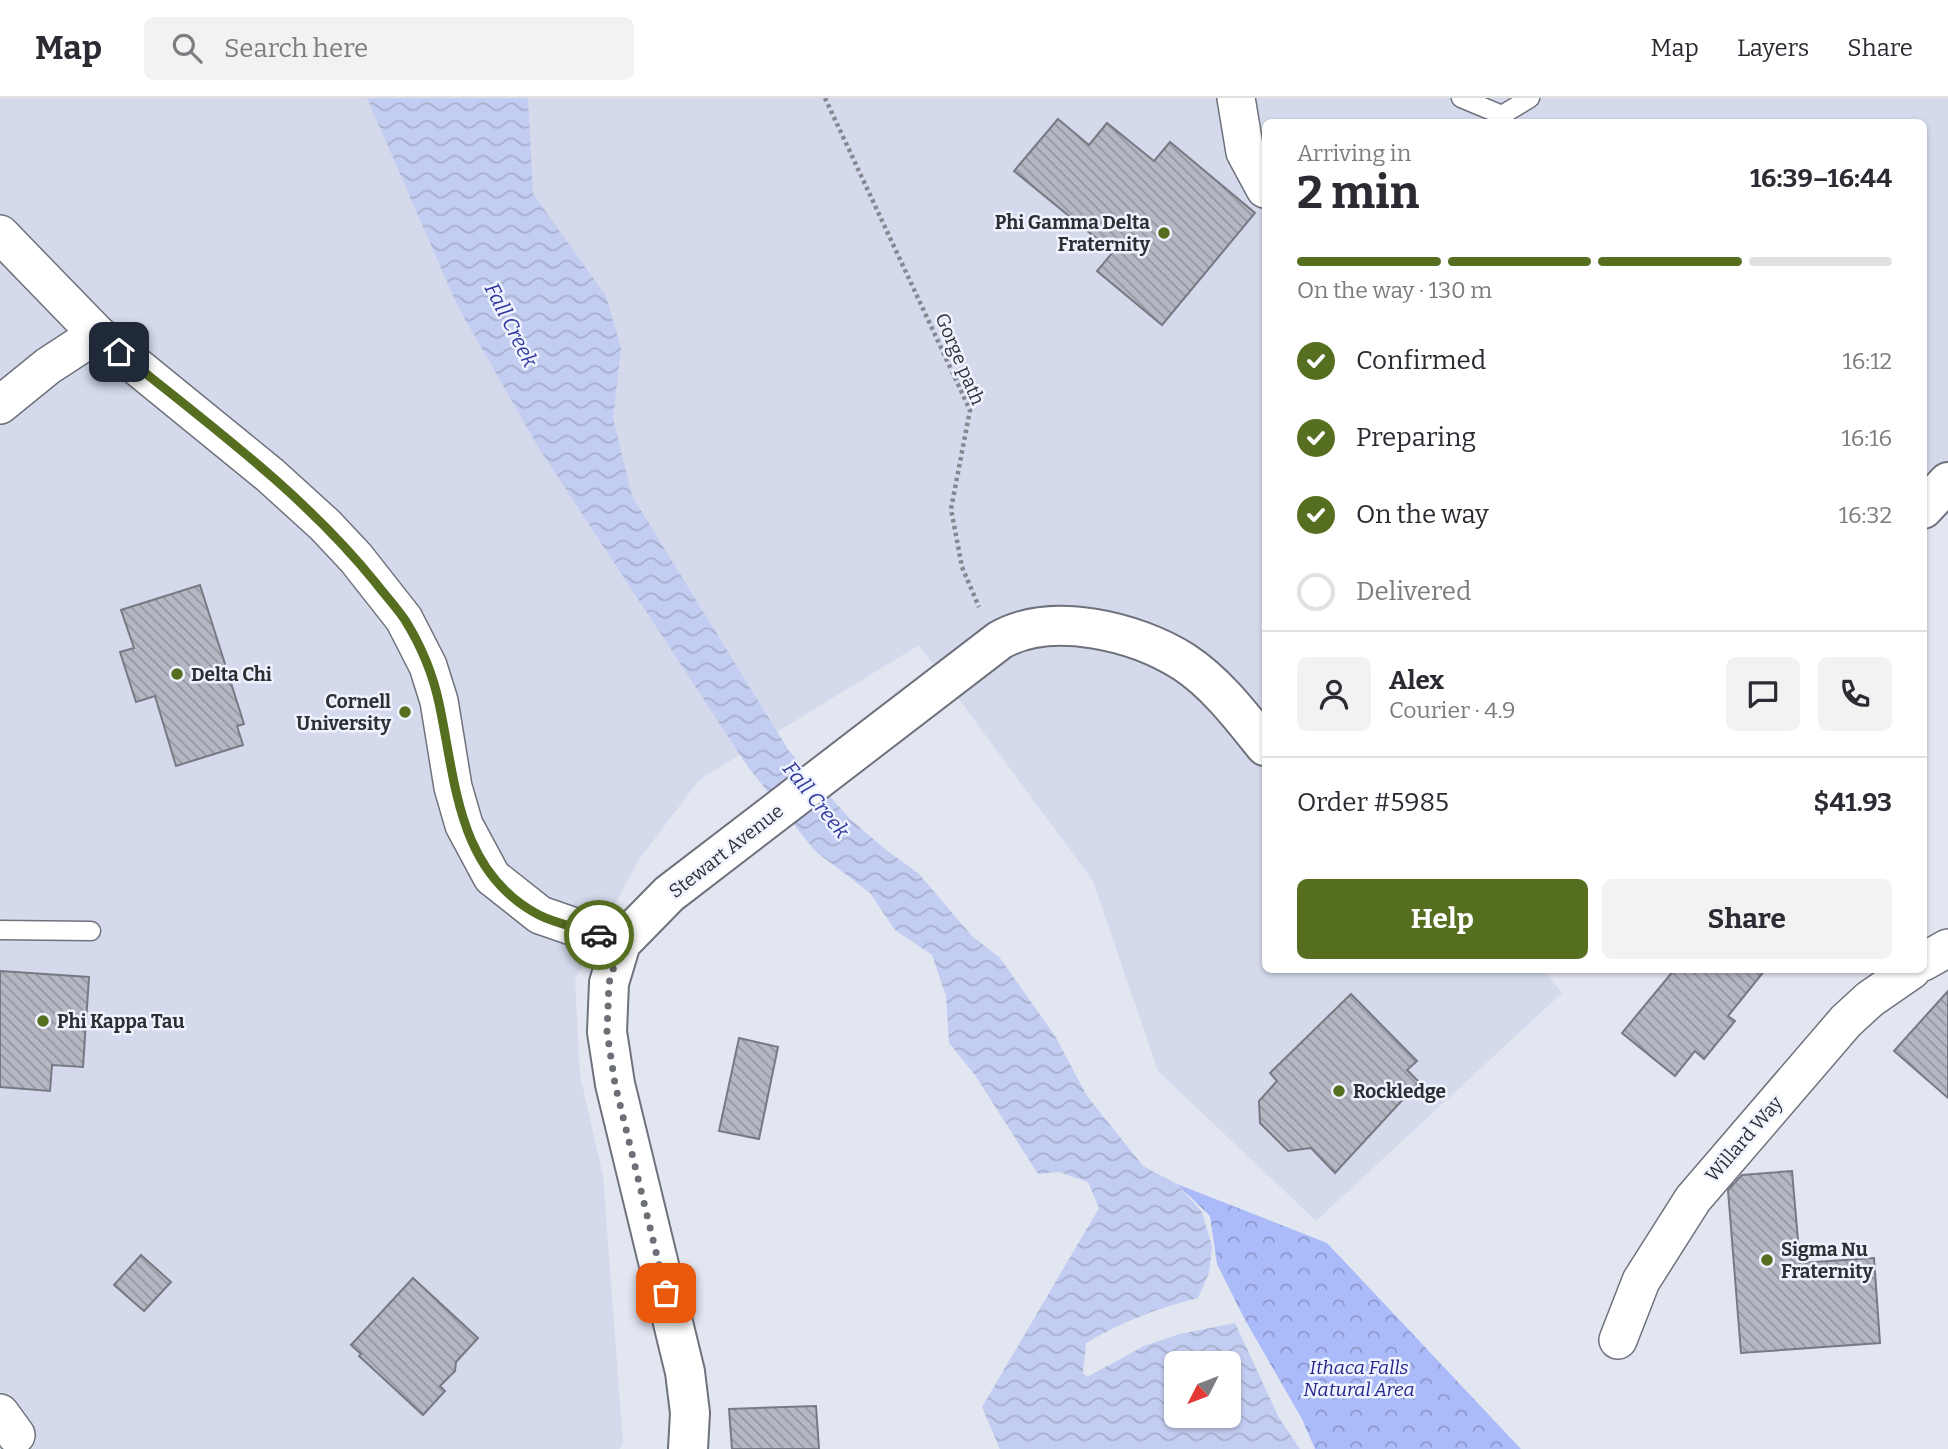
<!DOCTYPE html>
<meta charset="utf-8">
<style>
body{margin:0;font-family:Bitter,serif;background:#f2f2f3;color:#2b2b33;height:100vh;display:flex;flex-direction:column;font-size:26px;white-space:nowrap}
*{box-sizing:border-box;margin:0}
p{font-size:23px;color:#7c7c81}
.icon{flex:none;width:38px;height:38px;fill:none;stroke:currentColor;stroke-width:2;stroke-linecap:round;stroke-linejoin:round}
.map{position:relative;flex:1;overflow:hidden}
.sheet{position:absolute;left:1262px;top:21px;width:665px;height:854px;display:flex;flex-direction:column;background:#fff;border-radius:10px;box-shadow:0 2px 5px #0004}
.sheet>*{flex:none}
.needle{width:46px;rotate:228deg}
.buttons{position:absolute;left:1164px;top:1253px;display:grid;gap:14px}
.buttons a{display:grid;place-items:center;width:77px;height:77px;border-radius:10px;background:#fff;box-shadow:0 2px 5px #0004;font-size:35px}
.pin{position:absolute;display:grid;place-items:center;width:60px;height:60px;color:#fff;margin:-30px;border-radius:14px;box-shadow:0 4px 10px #0006}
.courier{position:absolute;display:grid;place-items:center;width:70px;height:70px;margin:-35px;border:5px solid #566e20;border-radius:50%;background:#fff;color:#222;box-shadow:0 2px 9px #0007}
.head em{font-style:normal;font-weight:700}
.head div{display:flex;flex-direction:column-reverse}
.head{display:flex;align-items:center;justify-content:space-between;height:119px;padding:0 35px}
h1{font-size:46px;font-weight:700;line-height:52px}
.bar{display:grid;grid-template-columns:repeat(4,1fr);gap:10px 7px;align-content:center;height:84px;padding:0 35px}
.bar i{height:9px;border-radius:5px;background:#e1e1e2}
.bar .selected{background:#566e20}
.bar p{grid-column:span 4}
.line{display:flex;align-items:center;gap:18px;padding:0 35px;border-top:2px solid #e1e1e2}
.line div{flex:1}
.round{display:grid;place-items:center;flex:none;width:74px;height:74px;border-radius:10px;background:#f2f2f3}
ol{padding:0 35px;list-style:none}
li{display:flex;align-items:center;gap:21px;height:77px}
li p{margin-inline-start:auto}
li .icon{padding:7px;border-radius:50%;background:#566e20;color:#fff;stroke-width:4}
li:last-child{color:#7c7c81}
li i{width:38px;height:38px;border:4px solid #e1e1e2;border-radius:50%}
.action{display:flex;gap:14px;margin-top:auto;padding:14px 35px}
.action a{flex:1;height:80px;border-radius:10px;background:#566e20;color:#fff;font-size:28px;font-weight:700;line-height:80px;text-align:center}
.action a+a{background:#f2f2f3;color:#2b2b33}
header{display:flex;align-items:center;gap:42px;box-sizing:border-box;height:98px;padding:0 35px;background:#fff;border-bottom:2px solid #e1e1e2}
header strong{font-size:33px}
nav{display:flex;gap:38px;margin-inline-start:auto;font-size:24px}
.search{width:490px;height:63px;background:#f2f2f3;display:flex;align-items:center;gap:18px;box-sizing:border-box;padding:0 24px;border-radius:10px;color:#7c7c81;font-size:26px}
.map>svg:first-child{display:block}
.built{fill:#d4daec}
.park{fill:url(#park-crowns)}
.water{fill:url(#water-waves);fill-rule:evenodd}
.building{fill:url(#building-back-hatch);stroke:#777a84;stroke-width:2}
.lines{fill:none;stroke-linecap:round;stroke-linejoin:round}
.service-casing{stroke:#6f727c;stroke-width:21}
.minor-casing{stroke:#6f727c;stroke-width:40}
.tertiary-casing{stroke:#6f727c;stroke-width:42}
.path{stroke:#85888f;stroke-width:4.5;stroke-dasharray:3.5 3.5;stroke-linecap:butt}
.service{stroke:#fff;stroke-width:18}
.minor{stroke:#fff;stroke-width:37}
.tertiary{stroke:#fff;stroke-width:38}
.done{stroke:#6c6f76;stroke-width:7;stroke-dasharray:0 12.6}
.route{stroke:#566e20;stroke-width:9}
.poi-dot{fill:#566e20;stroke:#eff3ff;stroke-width:2.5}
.labels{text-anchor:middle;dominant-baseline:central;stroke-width:5;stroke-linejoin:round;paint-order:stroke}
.poi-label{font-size:19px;font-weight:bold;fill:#2d2f33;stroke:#eff3ff;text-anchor:start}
.street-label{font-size:19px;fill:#2d2f33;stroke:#eff3ff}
.park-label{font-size:19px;font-style:italic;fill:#25288b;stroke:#eff3ff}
.water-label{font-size:21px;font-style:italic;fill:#31389c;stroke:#eff3ff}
</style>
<header>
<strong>Map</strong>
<div class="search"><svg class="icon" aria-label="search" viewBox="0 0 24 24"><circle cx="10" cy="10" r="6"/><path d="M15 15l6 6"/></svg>Search here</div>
<nav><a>Map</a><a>Layers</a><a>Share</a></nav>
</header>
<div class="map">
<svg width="1948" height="1351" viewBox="0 0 1948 1351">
<defs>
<pattern id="park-crowns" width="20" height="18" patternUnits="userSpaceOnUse" patternTransform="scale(1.75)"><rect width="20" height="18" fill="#abbbfa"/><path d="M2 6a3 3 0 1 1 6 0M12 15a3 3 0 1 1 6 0" fill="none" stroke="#8c98cb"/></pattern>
<pattern id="water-waves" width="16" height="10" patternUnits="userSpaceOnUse" patternTransform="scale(1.75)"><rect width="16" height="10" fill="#c3ccf1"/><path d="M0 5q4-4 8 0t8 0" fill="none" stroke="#a8b0cf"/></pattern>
<pattern id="building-back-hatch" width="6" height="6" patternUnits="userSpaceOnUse" patternTransform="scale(1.75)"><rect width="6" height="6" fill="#b5b8c3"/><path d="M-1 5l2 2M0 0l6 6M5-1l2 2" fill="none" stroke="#94969f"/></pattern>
</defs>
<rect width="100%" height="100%" fill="#e2e6f1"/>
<path class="built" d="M 0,0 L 1948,0 L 1948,393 L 1923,420 L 1923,24 L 1265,24 L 1265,872 L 1543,872 L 1562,895 L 1316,1123 L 1158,973 L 1093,783 L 919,547 L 699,682 L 638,763 L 575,882 L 580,977 L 603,1078 L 623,1346 L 619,1351 L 0,1351 Z"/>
<path class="park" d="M 1177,1086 L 1327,1145 L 1521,1351 L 1315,1351 L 1302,1321 L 1244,1220 L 1217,1166 L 1210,1118 Z"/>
<path class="water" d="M 367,0 L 528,0 L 533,96 L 606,198 L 621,250 L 613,320 L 632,398 L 789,653 L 851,722 L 886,752 L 918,775 L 971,837 L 1000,860 L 1055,938 L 1087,998 L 1143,1068 L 1177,1086 L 1202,1114 L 1212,1148 L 1209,1175 L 1198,1200 C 1158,1210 1121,1224 1086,1245 L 1083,1275 L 1087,1279 L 1144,1248 L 1180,1236 L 1235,1225 L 1279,1320 L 1300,1351 L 1000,1351 L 982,1309 L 1099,1110 L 1088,1084 L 1059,1074 L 1038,1076 L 975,977 L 949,945 L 946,898 L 932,857 L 895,832 L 870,795 L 815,753 L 748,669 L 537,347 L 457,207 ZM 1176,1265 L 1228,1265 L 1228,1318 L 1176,1318 Z"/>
<g class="building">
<path d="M 1058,21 L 1089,47 L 1107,25 L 1154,63 L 1170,44 L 1255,115 L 1162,227 L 1097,173 L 1113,154 L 1014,73 Z"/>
<path d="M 200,487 L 244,626 L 237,628 L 243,647 L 176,668 L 155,598 L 136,604 L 120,554 L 134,550 L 121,512 Z"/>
<path d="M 1674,872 L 1765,872 L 1728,918 L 1735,923 L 1704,961 L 1695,953 L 1675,978 L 1622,935 Z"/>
<path d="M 0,873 L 89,879 L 83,969 L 52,967 L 50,993 L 0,989 Z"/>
<path d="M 1948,893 L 1948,1000 L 1894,953 Z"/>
<path d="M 1351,896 L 1417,963 L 1407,972 L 1419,984 L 1335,1075 L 1311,1050 L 1288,1053 L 1260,1025 L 1259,1003 L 1277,983 L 1270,975 Z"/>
<path d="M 739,940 L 778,949 L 759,1041 L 719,1033 Z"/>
<path d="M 1792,1073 L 1800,1165 L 1874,1160 L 1880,1245 L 1741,1255 L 1728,1092 L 1742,1077 Z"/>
<path d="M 141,1157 L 171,1184 L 144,1213 L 114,1187 Z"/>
<path d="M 413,1180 L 478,1240 L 456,1264 L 455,1273 L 440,1288 L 445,1293 L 423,1317 L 359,1258 L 361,1256 L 351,1247 Z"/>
<path d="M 816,1308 L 819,1351 L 732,1351 L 729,1311 Z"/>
</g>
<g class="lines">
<g class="service-casing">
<g id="service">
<path d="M 1461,0 L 1502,17 L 1530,0"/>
<path d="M 0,832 L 91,833"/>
</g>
</g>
<g class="minor-casing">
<g id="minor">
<path d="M 1236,0 L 1245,54 L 1265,91"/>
<path d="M 0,136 L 97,236 L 270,377 L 325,427 L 356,460 L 404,521 L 428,568 L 439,603 L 453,689 L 464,727 L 492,779 L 540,817 L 621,845"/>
<path d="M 0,307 L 48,268 L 97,236"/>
<path d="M 1923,864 L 1948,850"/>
<path d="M 1618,1242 L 1641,1183 L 1693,1101 L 1846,923 L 1870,901 L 1912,872"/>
<path d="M 0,1315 L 16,1337"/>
</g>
</g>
<g class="tertiary-casing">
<g id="tertiary">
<path d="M 1923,411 L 1948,384"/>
<path d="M 688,1351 L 690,1315 L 685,1274 L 615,986 L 607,934 L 609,885 L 621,845 L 669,796 L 1000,542 C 1052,513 1135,533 1184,564 C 1216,585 1241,618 1265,648"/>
</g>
</g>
<path class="path" d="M 825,0 L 970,312 L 951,411 L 962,469 L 979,509"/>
<use href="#service" class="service"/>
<use href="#minor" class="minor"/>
<use href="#tertiary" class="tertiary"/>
</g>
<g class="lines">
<path class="done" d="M 599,837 L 621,845 L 609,885 L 607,934 L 615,986 L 666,1195"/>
<path class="route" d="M 119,254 C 208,326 303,395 375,484 C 385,497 396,509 405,522 C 420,546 433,577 439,605 C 456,684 457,774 539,817 C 557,826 580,830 599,837"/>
</g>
<g class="poi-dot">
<circle cx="1164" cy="135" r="7"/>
<circle cx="177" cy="576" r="7"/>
<circle cx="405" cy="614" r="7"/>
<circle cx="43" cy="923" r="7"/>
<circle cx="1339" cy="993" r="7"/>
<circle cx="1767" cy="1162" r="7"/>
</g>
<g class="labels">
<g class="poi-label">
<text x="1150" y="124" text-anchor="end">Phi Gamma Delta<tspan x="1150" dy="22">Fraternity</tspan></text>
<text x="191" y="576">Delta Chi</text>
<text x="391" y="603" text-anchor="end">Cornell<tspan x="391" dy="22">University</tspan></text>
<text x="57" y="923">Phi Kappa Tau</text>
<text x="1353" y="993">Rockledge</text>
<text x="1781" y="1151">Sigma Nu<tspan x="1781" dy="22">Fraternity</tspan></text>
</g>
<g class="street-label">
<text transform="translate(960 261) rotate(67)">Gorge path</text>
<text transform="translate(726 753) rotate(-38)">Stewart Avenue</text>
<text transform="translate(1744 1041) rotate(-49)">Willard Way</text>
</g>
<g class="park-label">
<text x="1359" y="1269">Ithaca Falls<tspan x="1359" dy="22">Natural Area</tspan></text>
</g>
<g class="water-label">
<text transform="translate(511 227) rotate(63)">Fall Creek</text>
<text transform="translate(816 702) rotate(51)">Fall Creek</text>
</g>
</g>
</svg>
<div class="buttons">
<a><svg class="needle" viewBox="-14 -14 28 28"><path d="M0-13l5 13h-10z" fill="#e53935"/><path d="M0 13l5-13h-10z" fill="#7c7c81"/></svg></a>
</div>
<div class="pin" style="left:666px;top:1195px;background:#ea580c"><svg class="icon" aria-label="bag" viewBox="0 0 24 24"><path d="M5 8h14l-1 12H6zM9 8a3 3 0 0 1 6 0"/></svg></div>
<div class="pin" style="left:119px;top:254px;background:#1f2937"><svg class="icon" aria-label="home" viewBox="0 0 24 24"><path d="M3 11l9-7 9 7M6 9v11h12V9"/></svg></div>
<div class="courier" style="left:599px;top:837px"><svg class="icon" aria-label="car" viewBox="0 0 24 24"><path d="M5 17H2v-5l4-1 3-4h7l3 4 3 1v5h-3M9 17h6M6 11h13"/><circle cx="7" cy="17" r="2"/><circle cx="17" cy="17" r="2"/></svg></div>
<section class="sheet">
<div class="head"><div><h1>2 min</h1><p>Arriving in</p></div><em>16:39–16:44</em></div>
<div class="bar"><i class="selected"></i><i class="selected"></i><i class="selected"></i><i></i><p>On the way · 130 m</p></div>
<ol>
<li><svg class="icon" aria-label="check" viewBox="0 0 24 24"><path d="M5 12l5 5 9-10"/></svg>Confirmed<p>16:12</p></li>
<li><svg class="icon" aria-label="check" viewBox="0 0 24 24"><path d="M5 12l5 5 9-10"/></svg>Preparing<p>16:16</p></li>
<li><svg class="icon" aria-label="check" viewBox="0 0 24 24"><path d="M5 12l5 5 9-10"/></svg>On the way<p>16:32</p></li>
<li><i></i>Delivered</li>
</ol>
<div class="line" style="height:126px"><a class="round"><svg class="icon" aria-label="person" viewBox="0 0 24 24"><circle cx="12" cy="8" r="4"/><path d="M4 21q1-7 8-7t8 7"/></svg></a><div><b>Alex</b><p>Courier · 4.9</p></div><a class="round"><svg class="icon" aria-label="chat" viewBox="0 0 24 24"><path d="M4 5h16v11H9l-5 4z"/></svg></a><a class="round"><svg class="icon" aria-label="phone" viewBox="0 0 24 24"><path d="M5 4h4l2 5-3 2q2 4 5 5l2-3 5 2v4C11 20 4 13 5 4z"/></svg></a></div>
<div class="line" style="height:91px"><div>Order #5985</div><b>$41.93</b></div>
<div class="action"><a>Help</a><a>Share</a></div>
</section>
</div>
